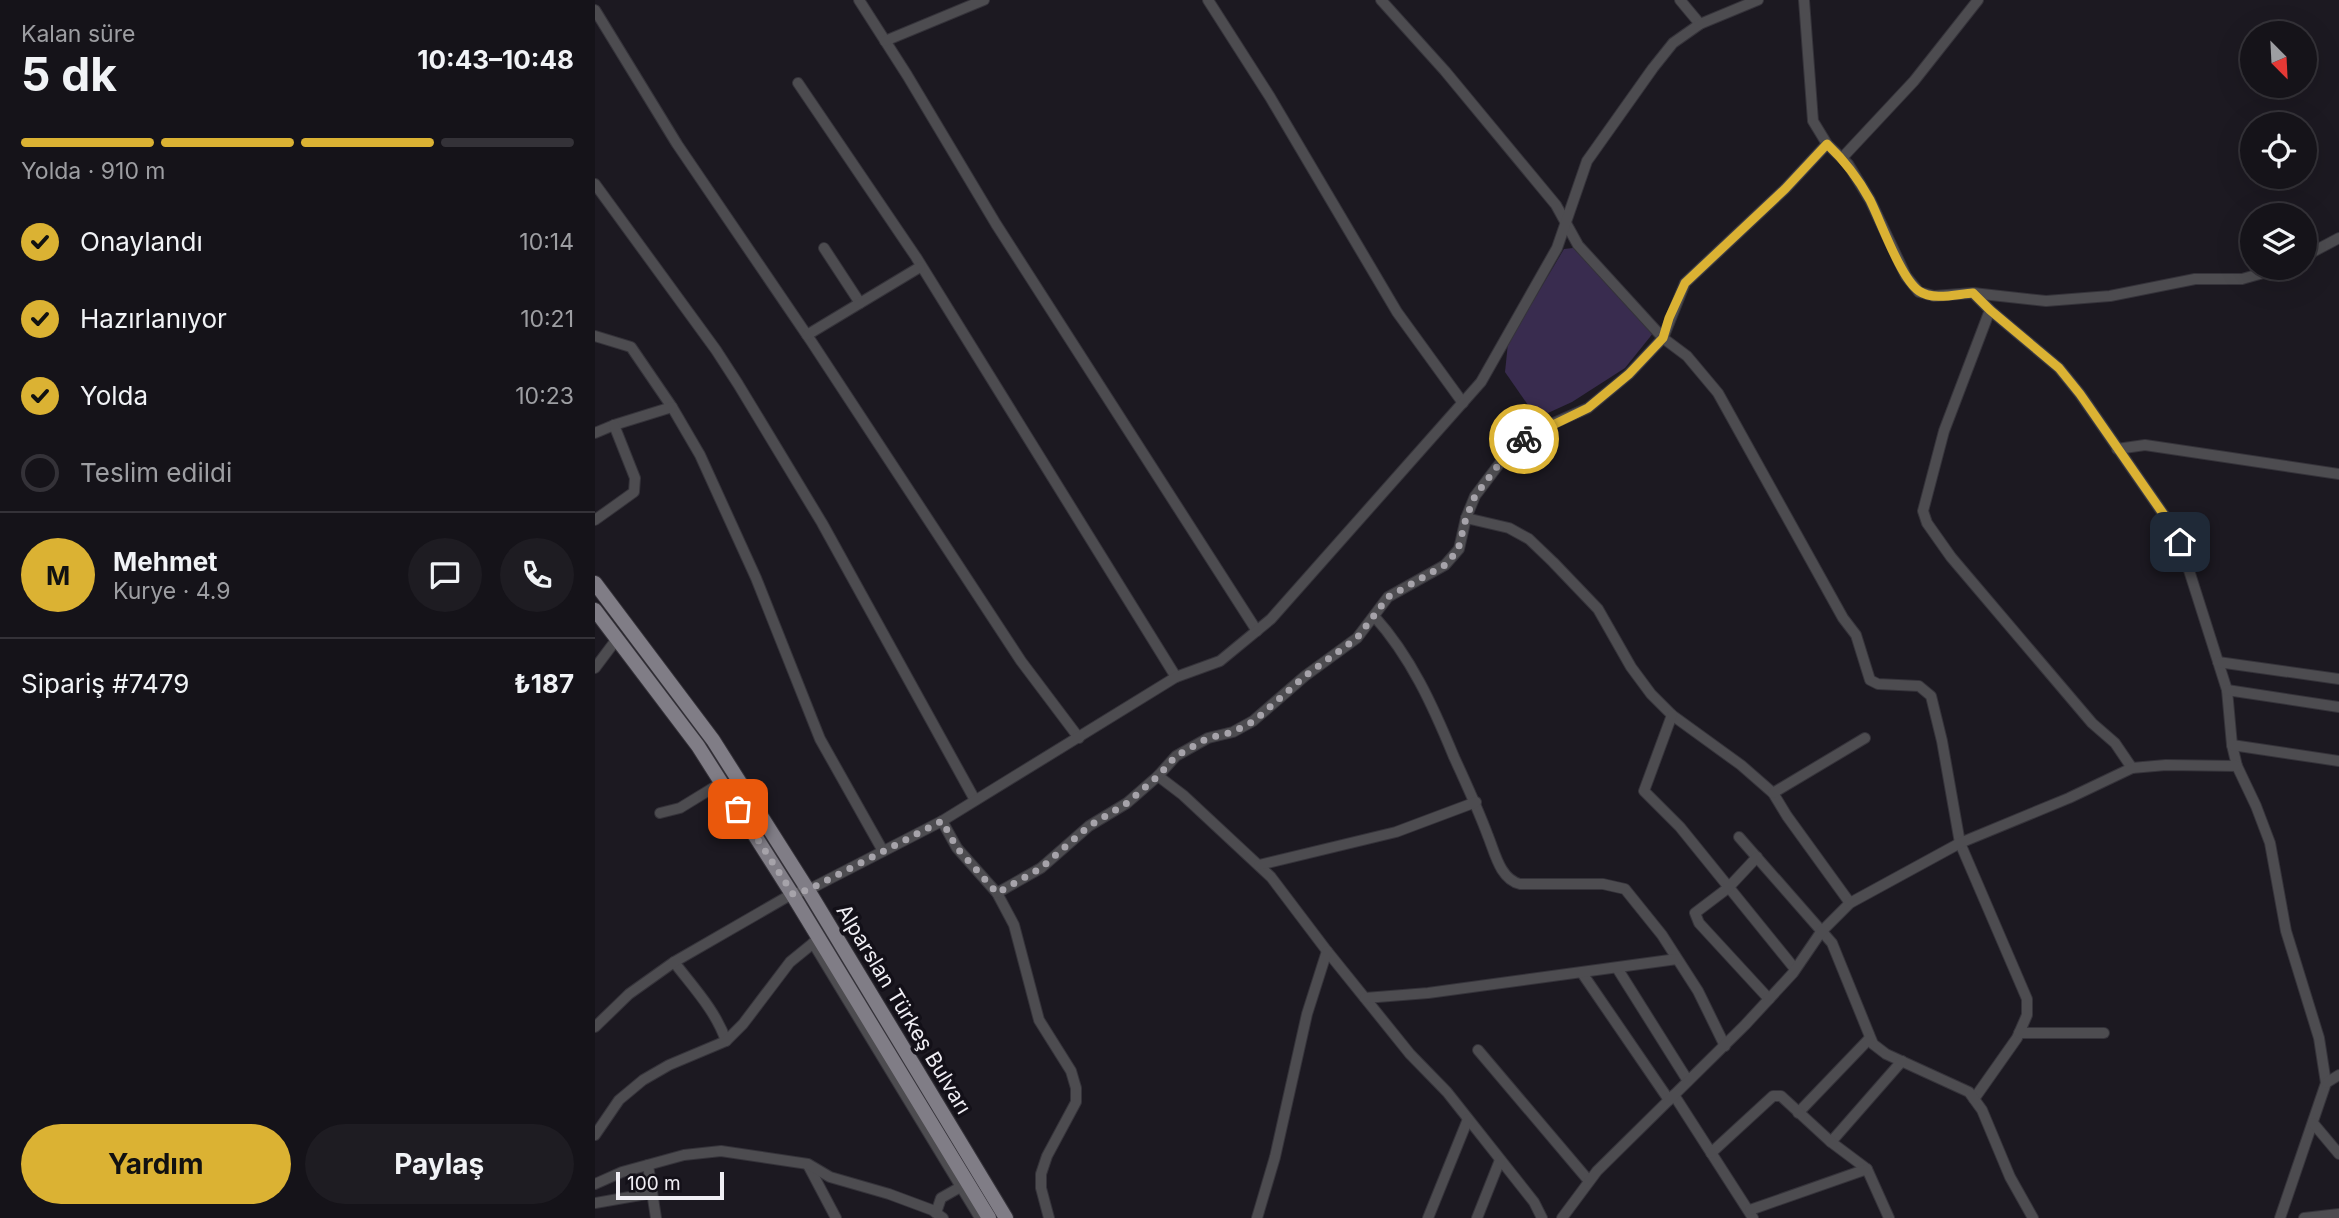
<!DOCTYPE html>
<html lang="tr">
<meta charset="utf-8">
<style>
body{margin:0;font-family:Inter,sans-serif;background:#1e1c22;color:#f1f3f6;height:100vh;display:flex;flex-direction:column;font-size:26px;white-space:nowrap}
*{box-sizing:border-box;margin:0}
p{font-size:23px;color:#9d9ea2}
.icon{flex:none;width:38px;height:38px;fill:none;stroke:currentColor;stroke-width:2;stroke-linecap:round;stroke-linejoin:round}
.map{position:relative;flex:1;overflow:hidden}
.panel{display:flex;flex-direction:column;background:#151319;width:595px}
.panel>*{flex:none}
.needle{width:46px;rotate:156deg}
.buttons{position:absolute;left:1645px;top:21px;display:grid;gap:14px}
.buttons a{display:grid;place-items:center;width:77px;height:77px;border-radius:50%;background:#151319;box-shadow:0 7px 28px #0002,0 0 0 2px #343238;font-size:35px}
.scale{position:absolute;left:21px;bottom:18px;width:108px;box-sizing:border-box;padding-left:7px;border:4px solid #f0eef4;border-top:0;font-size:19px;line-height:24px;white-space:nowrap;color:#f0eef4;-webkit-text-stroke:5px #131018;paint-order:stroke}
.pin{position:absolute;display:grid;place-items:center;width:60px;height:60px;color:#fff;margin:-30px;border-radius:14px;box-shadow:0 4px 10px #0006}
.courier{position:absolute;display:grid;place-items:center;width:70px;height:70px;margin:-35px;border:5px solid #dbb233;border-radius:50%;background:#fff;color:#222;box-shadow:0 2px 9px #0007}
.overview em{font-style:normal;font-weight:700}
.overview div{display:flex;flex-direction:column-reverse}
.overview{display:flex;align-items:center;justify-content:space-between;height:119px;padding:0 21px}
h1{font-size:46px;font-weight:700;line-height:52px}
.bar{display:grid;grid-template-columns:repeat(4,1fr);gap:10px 7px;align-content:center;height:84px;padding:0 21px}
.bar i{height:9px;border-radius:5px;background:#343238}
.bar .current{background:#dbb233}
.bar p{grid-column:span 4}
.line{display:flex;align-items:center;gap:18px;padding:0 21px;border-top:2px solid #343238}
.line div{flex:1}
.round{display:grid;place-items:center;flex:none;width:74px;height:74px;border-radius:37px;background:#1e1c22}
ol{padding:0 21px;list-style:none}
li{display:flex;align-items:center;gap:21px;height:77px}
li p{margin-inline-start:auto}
li .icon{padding:7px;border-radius:50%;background:#dbb233;color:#111;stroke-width:4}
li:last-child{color:#9d9ea2}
li i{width:38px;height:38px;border:4px solid #343238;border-radius:50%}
.cta{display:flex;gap:14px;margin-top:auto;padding:14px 21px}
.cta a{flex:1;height:80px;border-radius:42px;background:#dbb233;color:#111;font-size:28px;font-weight:700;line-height:80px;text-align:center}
.cta a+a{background:#1e1c22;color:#f1f3f6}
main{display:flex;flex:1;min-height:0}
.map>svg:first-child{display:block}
.green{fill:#392c4f}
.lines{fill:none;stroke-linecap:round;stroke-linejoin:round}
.minor-casing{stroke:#35333a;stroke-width:12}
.major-casing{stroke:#35333a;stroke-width:16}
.minor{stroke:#4d4c50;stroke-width:10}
.major{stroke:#807d86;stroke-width:14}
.done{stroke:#a6a3aa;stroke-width:7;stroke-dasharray:0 12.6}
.route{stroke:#dbb233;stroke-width:9}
.labels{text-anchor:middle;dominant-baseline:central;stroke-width:7;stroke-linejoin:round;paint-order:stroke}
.street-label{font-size:21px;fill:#f0eef4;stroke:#131018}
</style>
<main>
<section class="panel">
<div class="overview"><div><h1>5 dk</h1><p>Kalan süre</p></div><em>10:43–10:48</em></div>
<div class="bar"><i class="current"></i><i class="current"></i><i class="current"></i><i></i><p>Yolda · 910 m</p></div>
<ol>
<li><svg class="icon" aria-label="check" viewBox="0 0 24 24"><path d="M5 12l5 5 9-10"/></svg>Onaylandı<p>10:14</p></li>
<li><svg class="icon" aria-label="check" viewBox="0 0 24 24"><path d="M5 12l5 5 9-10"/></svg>Hazırlanıyor<p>10:21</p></li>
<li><svg class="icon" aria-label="check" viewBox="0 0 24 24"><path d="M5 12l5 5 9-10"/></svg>Yolda<p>10:23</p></li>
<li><i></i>Teslim edildi</li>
</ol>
<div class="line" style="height:126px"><b class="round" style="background:#dbb233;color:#111">M</b><div><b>Mehmet</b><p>Kurye · 4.9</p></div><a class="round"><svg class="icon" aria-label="chat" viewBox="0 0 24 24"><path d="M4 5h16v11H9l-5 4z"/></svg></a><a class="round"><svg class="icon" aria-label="phone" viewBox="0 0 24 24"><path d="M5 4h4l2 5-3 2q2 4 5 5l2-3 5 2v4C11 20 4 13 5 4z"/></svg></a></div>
<div class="line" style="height:91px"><div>Sipariş #7479</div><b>₺187</b></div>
<div class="cta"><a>Yardım</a><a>Paylaş</a></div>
</section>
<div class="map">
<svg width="1744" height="1218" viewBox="0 0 1744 1218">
<rect width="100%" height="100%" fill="#1c1921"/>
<path class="green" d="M 978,248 L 1059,332 L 1030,368 L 977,402 L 942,418 L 910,372 L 913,343 L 969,249 Z"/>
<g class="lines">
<g class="minor-casing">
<g id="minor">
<path d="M 264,0 L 312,75 L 401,224 L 662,631"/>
<path d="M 613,0 L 675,97 L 802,312 L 868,403"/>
<path d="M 786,0 L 850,71 L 961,205 L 983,245 L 1068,338 L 1092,356 L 1123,393 L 1248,618 L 1261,635 L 1275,680 L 1283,684 L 1324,686 L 1336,696 L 1347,741 L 1365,843 L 1432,999 L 1432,1015 L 1422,1038 L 1379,1099"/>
<path d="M 1085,0 L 1105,24"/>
<path d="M 1209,0 L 1218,121 L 1232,144 L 1253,164 L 1275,200 L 1311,276 L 1324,292 L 1339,296 L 1378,293 L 1451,301 L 1515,296 L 1600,279 L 1647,279 L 1686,268"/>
<path d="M 0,10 L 82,144 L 216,341 L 426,661 L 484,738"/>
<path d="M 290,41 L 389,0"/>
<path d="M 203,83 L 321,257 L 581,677"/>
<path d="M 1247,158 L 1319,81 L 1383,0"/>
<path d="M 0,184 L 121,350 L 143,384 L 227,523 L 380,800"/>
<path d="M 229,248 L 265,303"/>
<path d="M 1710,256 L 1744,238"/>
<path d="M 1378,293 L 1395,310 L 1464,368 L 1485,394 L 1576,525 L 1585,542 L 1632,690 L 1637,745 L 1642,766 L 1661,806 L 1675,843 L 1691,931 L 1724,1038 L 1731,1083 L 1685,1218"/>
<path d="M 1395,310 L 1349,431 L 1328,511 L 1332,523 L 1356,557 L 1497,723 L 1520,743 L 1537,768"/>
<path d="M 212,335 L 325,267"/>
<path d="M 0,336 L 36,347 L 77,407 L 105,455 L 161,578 L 225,739 L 288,851"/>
<path d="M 0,433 L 19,425 L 77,407"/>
<path d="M 1522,449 L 1550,445 L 1744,474"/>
<path d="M 871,518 L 914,528 L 934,539 L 958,562 L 1003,609 L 1036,667 L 1056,694 L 1077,715 L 1146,765 L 1178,793 L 1192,816 L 1255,903"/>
<path d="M 0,520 L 39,492 L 40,478 L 19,425"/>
<path d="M 779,616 C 816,657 838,706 859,757 C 871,783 883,809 893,836 C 900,853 905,879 925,884 L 1008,884 L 1030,889 L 1067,935 L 1103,991 L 1130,1046"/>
<path d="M 1623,662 L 1744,679"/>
<path d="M 0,668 L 18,644"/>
<path d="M 1632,690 L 1744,707"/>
<path d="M 1077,715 L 1049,791 L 1085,827 L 1200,969"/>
<path d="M 1637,745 L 1744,761"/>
<path d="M 563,776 L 588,795 L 676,877 L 732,951 L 815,1054 L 852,1092 L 939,1202 L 947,1218"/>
<path d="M 1178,793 L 1270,738"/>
<path d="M 65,813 L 85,808 L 121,786"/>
<path d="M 347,821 L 362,848 L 402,893 L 419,925 L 444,1020 L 476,1071 L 481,1088 L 481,1102 L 452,1156 L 446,1174 L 446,1188 L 454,1218"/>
<path d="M 1144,837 L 1237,943 L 1278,1044 L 1291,1054 L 1374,1092 L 1387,1110 L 1415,1177 L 1438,1218"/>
<path d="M 1162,857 L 1133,888 L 1100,913 L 1104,923 L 1174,999"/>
<path d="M 664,865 L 801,832 L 881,802"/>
<path d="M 402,893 L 446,868 L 494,826 L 532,803 L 563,776 L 581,756 L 613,738 L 638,732 L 658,721 L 710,676 L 762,638 L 793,597 L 850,565 L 864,549 L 871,518 L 880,496 L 917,447 L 936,433 L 993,408 L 1034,374 L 1068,338 L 1090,283 L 1190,189 L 1232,144"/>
<path d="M 218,943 L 385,1218"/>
<path d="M 79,962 C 98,987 121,1011 131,1041"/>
<path d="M 1022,968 L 1093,1081"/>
<path d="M 987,973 L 1074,1100"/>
<path d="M 770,998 L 833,993 L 1082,959"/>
<path d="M 0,1027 L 34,994 L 79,962 L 197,894 L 213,890 L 347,821 L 581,677 L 625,661 L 676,619 L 886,382 L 962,248 L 992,161 L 1058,68 L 1078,43 L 1105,24 L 1163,0"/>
<path d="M 1424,1033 L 1509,1033"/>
<path d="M 883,1050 L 994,1181"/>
<path d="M 1731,1083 L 1744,1075"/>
<path d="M 1079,1095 L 1158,1218"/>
<path d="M 1203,1113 L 1275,1038"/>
<path d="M 1718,1123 L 1744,1154"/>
<path d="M 0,1135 L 24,1100 L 48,1080 L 74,1065 L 131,1041 L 148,1024 L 195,962 L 222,940"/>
<path d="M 1236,1142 L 1307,1061"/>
<path d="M 1116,1153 L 1178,1096 L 1186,1096 L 1236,1142 L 1272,1169"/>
<path d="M 53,1165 L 61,1218"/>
<path d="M 213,1165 L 241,1218"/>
<path d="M 0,1184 L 27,1172 L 89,1155 L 126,1151 L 213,1164 L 235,1177 L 294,1194 L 337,1210 L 348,1218"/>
<path d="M 0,1203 L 57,1193"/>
<path d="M 1155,1210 L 1272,1169 L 1294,1218"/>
<path d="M 341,1213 L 346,1198 L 369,1185"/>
<path d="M 662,1218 L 680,1157 L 712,1014 L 732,951"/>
<path d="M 833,1218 L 873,1119"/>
<path d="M 882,1218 L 905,1160"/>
<path d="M 967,1218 L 1002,1171 L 1150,1025 L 1198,973 L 1226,932 L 1255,903 L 1365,843 L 1474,798 L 1537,768 L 1571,765 L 1642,766"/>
<path d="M 1709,1218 L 1744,1214"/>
</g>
</g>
<g class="major-casing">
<g id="major">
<path d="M 0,583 L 118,740 L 213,890 L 411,1218"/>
<path d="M 0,610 L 103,746 L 197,894 L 394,1218"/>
</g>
</g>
<use href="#minor" class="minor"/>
<use href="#major" class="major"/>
</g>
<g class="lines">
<path class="done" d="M 143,809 L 198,894 L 213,890 L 347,821 L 362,848 L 402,893 L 446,868 L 494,826 L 532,803 L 563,776 L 581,756 L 613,738 L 638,732 L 659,721 L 710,676 L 762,638 L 793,597 L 850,565 L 863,550 L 871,518 L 880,496 L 917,447 L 929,439"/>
<path class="route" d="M 929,439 L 993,408 L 1034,374 L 1068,338 L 1074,318 L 1090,283 L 1190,189 L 1232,144 C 1250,161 1263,178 1275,200 C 1286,222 1306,279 1324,291 C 1338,301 1362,294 1378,293 L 1395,310 L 1464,368 L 1485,394 L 1576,525 L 1585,542"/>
</g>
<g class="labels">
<g class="street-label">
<text transform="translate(309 1009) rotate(59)">Alparslan Türkeş Bulvarı</text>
</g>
</g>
</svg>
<div class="buttons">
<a><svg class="needle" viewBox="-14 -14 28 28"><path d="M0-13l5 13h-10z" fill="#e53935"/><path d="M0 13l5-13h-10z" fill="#9d9ea2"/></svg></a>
<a><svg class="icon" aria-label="locate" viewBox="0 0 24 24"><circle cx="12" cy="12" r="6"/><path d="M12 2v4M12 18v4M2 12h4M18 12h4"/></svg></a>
<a><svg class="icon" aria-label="layers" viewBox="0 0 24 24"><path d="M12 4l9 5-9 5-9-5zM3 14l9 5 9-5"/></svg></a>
</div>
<div class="scale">100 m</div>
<div class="pin" style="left:143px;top:809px;background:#ea580c"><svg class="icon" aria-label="bag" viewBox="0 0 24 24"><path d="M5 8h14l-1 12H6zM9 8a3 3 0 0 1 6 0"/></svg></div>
<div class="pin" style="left:1585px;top:542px;background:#1f2937"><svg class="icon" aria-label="home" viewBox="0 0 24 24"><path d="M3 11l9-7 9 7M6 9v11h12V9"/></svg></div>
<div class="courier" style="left:929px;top:439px"><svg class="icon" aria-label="bike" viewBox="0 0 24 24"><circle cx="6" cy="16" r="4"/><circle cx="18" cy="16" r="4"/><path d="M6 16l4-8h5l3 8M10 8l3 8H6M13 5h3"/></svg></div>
</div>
</main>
